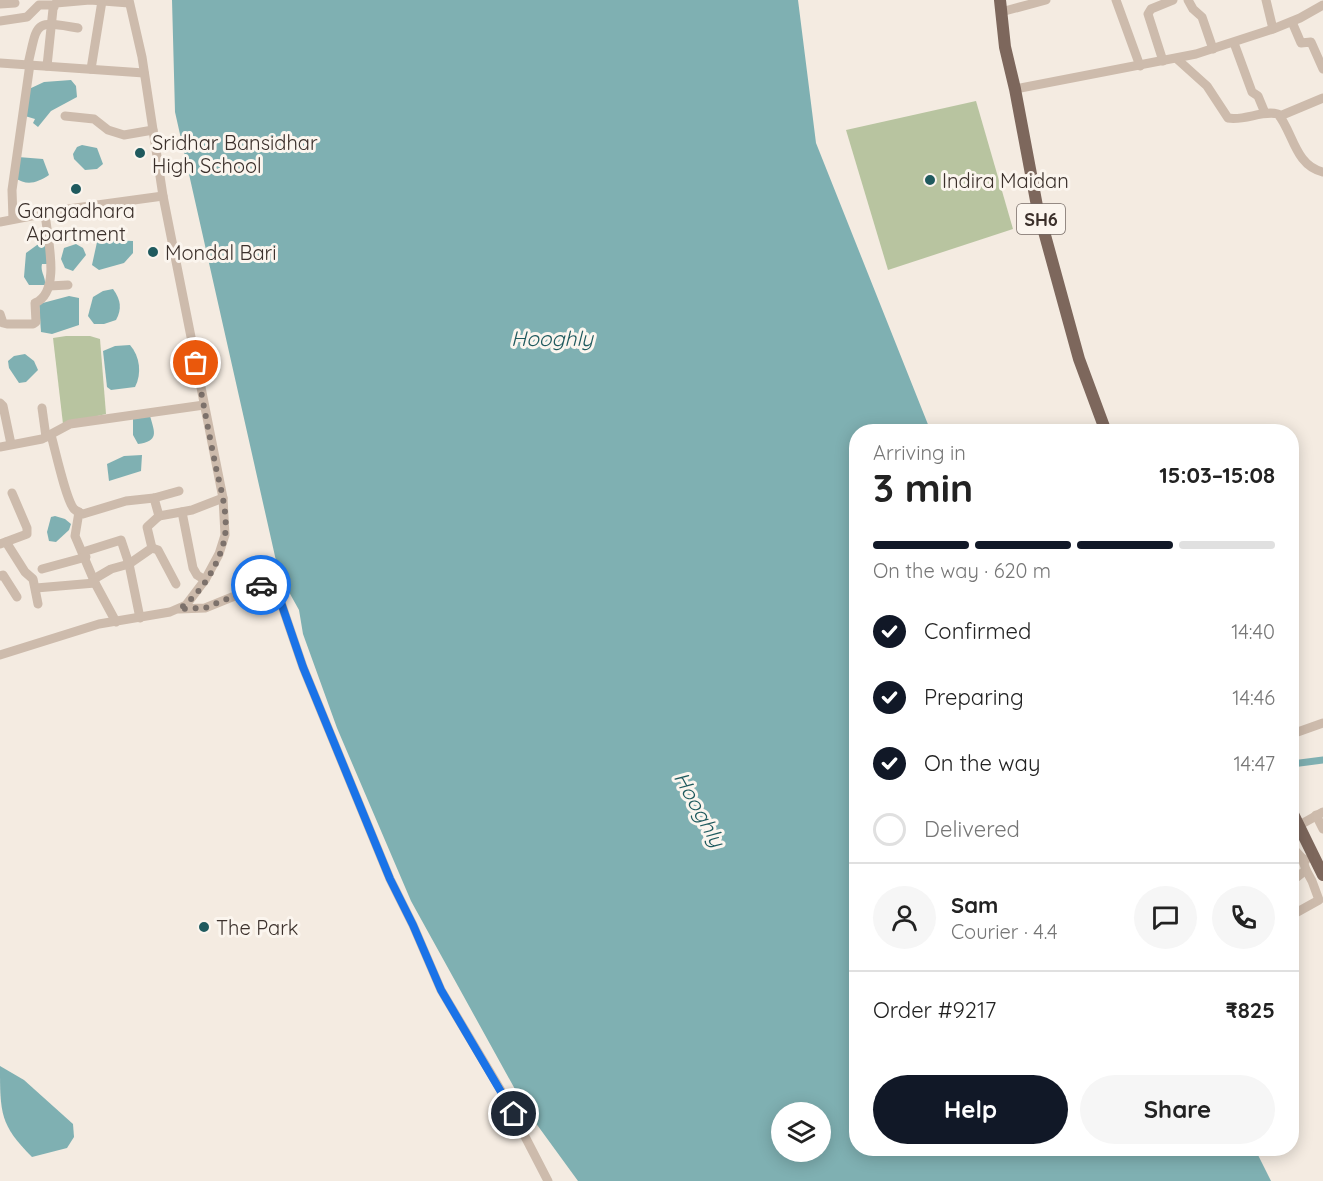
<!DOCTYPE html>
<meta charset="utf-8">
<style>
body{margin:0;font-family:Quicksand,sans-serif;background:#f6f6f6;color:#222;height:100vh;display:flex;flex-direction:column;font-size:22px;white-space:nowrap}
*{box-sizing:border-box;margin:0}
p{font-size:20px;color:#767676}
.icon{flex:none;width:33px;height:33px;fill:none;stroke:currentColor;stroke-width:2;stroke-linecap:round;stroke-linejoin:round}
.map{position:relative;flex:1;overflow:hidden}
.side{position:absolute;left:849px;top:424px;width:450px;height:732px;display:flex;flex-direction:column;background:#fff;border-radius:24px;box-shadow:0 3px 15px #0003}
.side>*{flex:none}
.tools{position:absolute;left:771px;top:1102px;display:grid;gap:12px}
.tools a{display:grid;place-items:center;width:60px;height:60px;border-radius:50%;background:#fff;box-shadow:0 3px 15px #0003;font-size:30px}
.pin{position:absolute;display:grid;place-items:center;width:51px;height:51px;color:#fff;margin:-26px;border:3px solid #fff;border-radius:50%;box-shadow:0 2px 6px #0007}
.courier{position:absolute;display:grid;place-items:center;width:60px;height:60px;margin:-30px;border:4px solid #1a73e8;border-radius:50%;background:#fff;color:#222;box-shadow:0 2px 8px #0007}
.head em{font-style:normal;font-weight:700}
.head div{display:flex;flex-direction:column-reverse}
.head{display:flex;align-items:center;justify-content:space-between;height:102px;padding:0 24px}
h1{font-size:39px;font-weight:700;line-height:45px}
.bar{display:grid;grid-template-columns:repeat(4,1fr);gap:9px 6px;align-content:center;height:72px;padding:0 24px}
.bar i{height:8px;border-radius:4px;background:#e0e0e0}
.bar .active{background:#111827}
.bar p{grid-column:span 4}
.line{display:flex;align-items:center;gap:15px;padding:0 24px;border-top:2px solid #e0e0e0}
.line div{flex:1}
.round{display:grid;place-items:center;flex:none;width:63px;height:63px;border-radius:32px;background:#f6f6f6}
ol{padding:0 24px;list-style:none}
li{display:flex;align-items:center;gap:18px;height:66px}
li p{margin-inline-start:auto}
li .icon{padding:6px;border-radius:50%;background:#111827;color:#fff;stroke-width:4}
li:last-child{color:#767676}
li i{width:33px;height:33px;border:3px solid #e0e0e0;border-radius:50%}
.action{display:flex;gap:12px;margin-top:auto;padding:12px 24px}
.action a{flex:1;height:69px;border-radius:36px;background:#111827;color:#fff;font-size:24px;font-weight:700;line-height:69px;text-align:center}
.action a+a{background:#f6f6f6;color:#222}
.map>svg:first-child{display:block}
.green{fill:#b8c4a0}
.water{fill:#7fb0b2;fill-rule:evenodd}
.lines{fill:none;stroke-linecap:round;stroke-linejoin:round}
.canal{stroke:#7fb0b2;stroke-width:7}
.minor{stroke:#cdbbac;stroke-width:9}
.major{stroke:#7d675c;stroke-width:12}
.done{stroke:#7c716b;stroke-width:6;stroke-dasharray:0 10.8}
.route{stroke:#1a73e8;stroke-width:8}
.poi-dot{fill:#1f5a5e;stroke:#fbf5ee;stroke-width:2}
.labels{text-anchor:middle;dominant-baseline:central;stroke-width:6;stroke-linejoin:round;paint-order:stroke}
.shield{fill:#fbf5ee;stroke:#756b66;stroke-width:1.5}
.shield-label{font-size:18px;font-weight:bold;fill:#3b302b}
.poi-label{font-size:20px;fill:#3b302b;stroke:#fbf5ee;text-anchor:start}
.water-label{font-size:21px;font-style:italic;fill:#1f5a5e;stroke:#fbf5ee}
</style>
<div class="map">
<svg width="1323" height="1181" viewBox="0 0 1323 1181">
<rect width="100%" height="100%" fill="#f4ebe1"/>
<g class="green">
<path d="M 976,101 L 1013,229 L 888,270 L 846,130 Z"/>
<path d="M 66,336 L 90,336 L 100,339 L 106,414 L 63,424 L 53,338 Z"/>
</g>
<g class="water">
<path d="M 172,0 L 798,0 L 816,143 L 931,432 L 856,432 L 856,1149 L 1255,1149 L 1271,1181 L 578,1181 L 527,1111 L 411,901 L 337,728 L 303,634 L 299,610 L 279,574 L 175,112 ZM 782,1113 L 820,1113 L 820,1152 L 782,1152 Z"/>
<path d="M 71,80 L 76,86 L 77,97 L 51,111 L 38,127 L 33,123 L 35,119 L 25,116 L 29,89 L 44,82 Z"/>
<path d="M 82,145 L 97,148 L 103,164 L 97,169 L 85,170 L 74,159 L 73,154 L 77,147 Z"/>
<path d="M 18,157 L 43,159 L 49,175 C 37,183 27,186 15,178 Z"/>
<path d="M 107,240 L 133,241 L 133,253 L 124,263 L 99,270 L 92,265 L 97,242 Z"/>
<path d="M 46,244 L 53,264 L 42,264 C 40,272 46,277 45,285 L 29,285 L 24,277 L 26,253 L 37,245 Z"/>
<path d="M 76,244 L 83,248 L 86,255 L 73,271 L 65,268 L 61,259 L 64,248 Z"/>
<path d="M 113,289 C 121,300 122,309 116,320 L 104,324 L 94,324 L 88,316 L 93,297 L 103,291 Z"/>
<path d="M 69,296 L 79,298 L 79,325 L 52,334 L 41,332 L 39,304 Z"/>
<path d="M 130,345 C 140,356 142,374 135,387 L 111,390 L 107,387 L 103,351 L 115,346 Z"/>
<path d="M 25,354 L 34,361 L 38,370 L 26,382 L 19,383 L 9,368 L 8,361 L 14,356 Z"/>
<path d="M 150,416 C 155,433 159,441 138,444 L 133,435 L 133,419 Z"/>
<path d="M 142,455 L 141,471 L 109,481 L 107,464 L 124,456 Z"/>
<path d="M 55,516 L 65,519 L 71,524 L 69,530 L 56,542 L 49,541 L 47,532 L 51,517 Z"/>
<path d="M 0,1066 L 24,1080 L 73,1124 L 74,1137 L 67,1148 L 32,1157 C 0,1125 0,1113 0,1066 Z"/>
</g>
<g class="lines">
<path class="canal" d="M 1292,764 L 1323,760"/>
<g class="minor">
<path d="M 1116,0 L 1140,66"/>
<path d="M 1188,0 L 1193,9 L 1202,17 L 1213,49"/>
<path d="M 1266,0 L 1273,29"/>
<path d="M 0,4 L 15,3"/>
<path d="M 1001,12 L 1046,0"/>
<path d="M 0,21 L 27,17 L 39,5 L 54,5"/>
<path d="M 1292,22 L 1301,43 L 1311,42 L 1323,69"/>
<path d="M 1234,43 L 1252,92 L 1258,96 L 1265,113"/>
<path d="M 1177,59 L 1207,86 L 1228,118 C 1245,121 1262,110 1278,114 C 1293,132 1295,166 1323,172"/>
<path d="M 1163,61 L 1148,14 L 1151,9 L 1173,0"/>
<path d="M 0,63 L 144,73"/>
<path d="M 28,64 C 38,22 33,20 78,28"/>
<path d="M 47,66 L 53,9 L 56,3 L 90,0 L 129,3"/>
<path d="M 91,69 L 102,1"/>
<path d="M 1015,89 L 1196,54 L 1273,29 L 1300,18 L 1323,5"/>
<path d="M 65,116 L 94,119 L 108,130 L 124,135 L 153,130"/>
<path d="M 1280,116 L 1323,98"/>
<path d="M 13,219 L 12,190 L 30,64"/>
<path d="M 0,222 L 68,209 L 163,196"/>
<path d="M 49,286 L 68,285"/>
<path d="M 0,314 L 3,323 L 7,324 L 33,324 L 36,322 L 35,303 C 62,292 47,237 45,213"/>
<path d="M 0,403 L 3,406 L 11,444"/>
<path d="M 42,408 L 46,437"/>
<path d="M 51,435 C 55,449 66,500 74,509 C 77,512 79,512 83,514 L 126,501 L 154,498 L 179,491"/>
<path d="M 0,447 L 42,439 L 70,424 L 204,405"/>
<path d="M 154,498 L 159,516 L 192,510 L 223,498"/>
<path d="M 79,512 L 75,536 L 95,583 L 116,622"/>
<path d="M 182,512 L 193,568 L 197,575 L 205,580"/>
<path d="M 6,542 L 25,572 L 33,579 L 38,604"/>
<path d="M 0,544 L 27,534 L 27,528 L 12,493"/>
<path d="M 152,548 L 158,550 L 176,584"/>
<path d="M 83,552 L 121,540 L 129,564 L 140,618"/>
<path d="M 42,569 L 86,557"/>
<path d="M 0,576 L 3,575 L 17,597"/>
<path d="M 94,579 L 111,569 L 129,564 L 152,548 L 147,527 L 159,516"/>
<path d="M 36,588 L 95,583"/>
<path d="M 179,609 L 205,608 L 269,582 L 276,588 L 303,667 L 390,879 L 413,925 L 441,990 L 503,1094 L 548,1181"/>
<path d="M 0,655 L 99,624 L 170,612 L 186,605 L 205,580 L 219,554 L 225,535 L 223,498 L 163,196 L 142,57 L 129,0"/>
<path d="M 1292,734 L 1323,723"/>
<path d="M 1316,815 L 1323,829"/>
<path d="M 1298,826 L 1323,812"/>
<path d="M 1292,847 L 1302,858 L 1306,860"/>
<path d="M 1292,881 L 1306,870 L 1302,858"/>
<path d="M 1292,915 L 1319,900 L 1312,881 L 1306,870"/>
</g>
<g class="major">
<path d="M 1000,0 L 1005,47 L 1015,89 L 1037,206 L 1079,359 L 1106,432"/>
<path d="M 1292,812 L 1323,875"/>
</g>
</g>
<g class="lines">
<path class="done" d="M 196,363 C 202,398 209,433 216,468 C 221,489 228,514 225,536 C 221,561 201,595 179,609 L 205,608 L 261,585"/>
<path class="route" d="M 261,585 L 270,582 L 276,588 L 303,667 L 390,879 L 413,925 L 441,990 L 514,1114"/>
</g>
<g class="poi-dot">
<circle cx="140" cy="153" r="6"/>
<circle cx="930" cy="180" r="6"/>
<circle cx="76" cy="189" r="6"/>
<circle cx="153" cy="252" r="6"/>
<circle cx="204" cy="927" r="6"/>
</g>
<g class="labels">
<rect class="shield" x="1017" y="204" width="48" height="30" rx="4.5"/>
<g class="shield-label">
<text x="1041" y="219">SH6</text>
</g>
<g class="poi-label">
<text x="152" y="142">Sridhar Bansidhar<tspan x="152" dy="23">High School</tspan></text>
<text x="942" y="180">Indira Maidan</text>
<text x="76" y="210" text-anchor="middle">Gangadhara<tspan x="76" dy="23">Apartment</tspan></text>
<text x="165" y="252">Mondal Bari</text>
<text x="216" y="927">The Park</text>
</g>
<g class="water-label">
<text x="552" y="338">Hooghly</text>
<text transform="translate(700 809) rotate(61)">Hooghly</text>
</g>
</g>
</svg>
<div class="tools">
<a><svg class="icon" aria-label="layers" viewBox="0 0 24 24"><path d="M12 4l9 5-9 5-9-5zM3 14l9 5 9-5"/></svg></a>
</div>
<div class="pin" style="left:196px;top:363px;background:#ea580c"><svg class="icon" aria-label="bag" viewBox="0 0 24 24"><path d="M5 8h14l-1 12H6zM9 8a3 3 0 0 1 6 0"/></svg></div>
<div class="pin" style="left:514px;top:1114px;background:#1f2937"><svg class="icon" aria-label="home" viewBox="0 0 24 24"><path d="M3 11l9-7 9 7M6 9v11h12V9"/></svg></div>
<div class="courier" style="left:261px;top:585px"><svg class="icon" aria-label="car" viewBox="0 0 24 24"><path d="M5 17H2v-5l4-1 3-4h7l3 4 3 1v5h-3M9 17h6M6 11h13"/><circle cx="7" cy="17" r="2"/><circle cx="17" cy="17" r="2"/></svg></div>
<section class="side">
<div class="head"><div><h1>3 min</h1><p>Arriving in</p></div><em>15:03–15:08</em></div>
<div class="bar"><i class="active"></i><i class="active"></i><i class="active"></i><i></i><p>On the way · 620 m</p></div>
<ol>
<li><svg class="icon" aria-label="check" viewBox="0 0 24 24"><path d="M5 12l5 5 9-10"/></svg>Confirmed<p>14:40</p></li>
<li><svg class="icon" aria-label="check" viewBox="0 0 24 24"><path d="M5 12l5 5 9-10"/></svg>Preparing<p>14:46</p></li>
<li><svg class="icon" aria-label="check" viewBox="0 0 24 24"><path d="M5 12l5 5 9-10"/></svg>On the way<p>14:47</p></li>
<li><i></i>Delivered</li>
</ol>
<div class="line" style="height:108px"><a class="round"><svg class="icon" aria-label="person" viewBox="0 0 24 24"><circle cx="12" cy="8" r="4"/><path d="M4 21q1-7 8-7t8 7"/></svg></a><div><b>Sam</b><p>Courier · 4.4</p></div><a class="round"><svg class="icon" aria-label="chat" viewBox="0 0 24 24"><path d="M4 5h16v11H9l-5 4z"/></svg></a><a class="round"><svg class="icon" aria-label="phone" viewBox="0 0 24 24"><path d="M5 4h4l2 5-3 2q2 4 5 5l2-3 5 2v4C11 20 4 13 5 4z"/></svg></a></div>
<div class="line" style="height:78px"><div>Order #9217</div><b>₹825</b></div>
<div class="action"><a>Help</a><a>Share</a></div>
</section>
</div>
